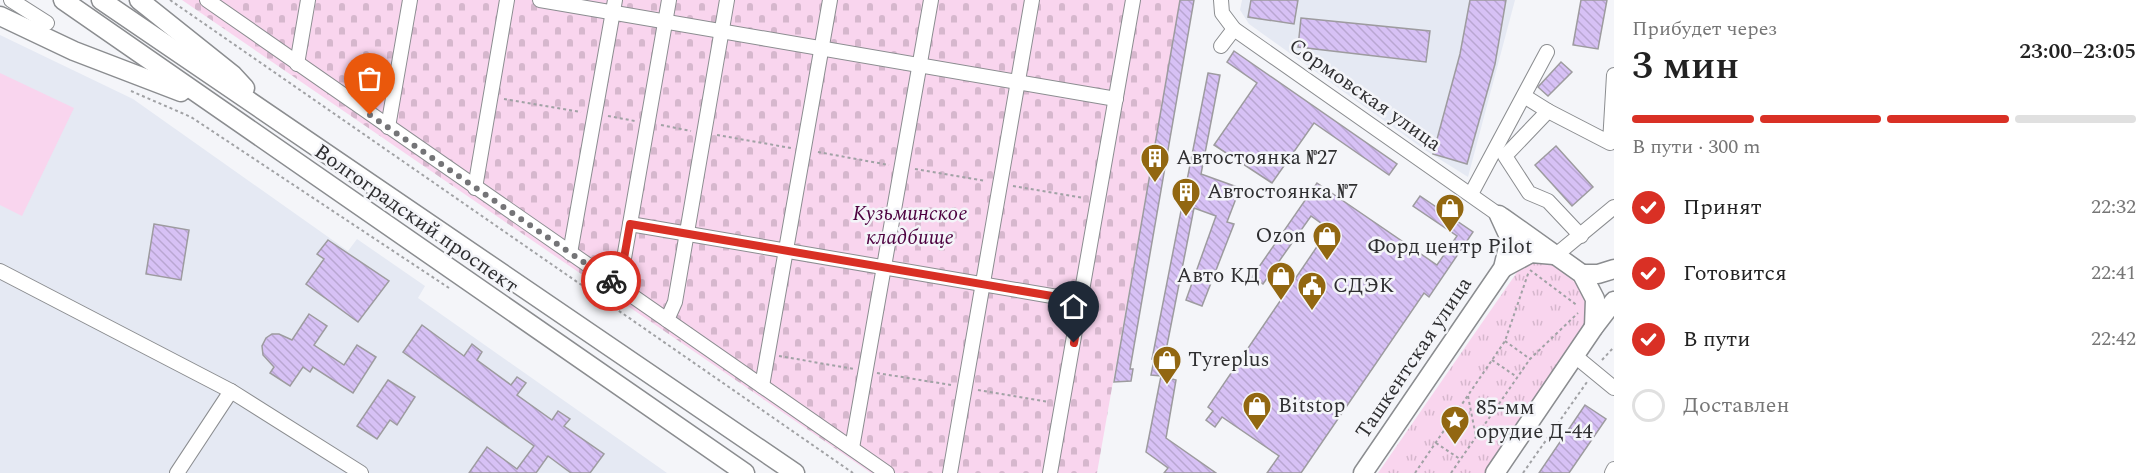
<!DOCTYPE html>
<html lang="ru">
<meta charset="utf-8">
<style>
body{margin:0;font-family:Spectral,serif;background:#f2f2f2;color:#222;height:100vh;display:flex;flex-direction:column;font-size:22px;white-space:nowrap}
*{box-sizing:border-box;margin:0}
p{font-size:20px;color:#767676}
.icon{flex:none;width:33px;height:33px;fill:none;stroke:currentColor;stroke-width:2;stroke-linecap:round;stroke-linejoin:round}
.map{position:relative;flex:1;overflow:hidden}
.side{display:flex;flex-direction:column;background:#fff;width:540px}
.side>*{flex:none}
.pin{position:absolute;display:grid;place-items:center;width:51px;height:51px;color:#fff;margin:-62px -26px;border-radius:50% 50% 50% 0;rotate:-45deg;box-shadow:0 0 6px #0007}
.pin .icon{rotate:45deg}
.courier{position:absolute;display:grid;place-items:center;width:60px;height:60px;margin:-30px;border:4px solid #d93025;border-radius:50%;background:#fff;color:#222;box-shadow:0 2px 8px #0007}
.overview em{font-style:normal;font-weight:600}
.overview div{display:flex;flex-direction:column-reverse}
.overview{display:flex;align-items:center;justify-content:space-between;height:102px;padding:0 18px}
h1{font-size:39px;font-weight:600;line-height:45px}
.bar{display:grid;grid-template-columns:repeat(4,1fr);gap:9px 6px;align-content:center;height:72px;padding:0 18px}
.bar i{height:8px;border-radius:4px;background:#e0e0e0}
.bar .on{background:#d93025}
.bar p{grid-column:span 4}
ol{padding:0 18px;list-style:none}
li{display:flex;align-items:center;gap:18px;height:66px}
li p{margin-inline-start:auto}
li .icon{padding:6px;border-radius:50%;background:#d93025;color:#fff;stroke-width:4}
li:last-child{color:#767676}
li i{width:33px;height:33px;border:3px solid #e0e0e0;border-radius:50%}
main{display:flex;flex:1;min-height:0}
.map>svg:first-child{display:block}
.built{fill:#e5e9f3}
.grass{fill:url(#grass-tufts)}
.cemetery{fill:url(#cemetery-stones)}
.pitch{fill:#f9d5ee}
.building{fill:url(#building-back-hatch);stroke:#9d9b9f;stroke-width:1.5}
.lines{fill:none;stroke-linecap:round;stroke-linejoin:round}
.minor-casing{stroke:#8b8d90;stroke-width:16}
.major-casing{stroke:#8b8d90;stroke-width:21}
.path{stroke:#a1a2a5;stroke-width:2;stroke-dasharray:3 3;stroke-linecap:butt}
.minor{stroke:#fff;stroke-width:14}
.major{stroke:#fff;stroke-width:18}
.done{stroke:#747477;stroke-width:6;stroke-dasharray:0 10.8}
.route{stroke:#d93025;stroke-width:8}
.labels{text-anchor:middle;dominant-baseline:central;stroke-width:5;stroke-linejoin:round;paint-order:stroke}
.street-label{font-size:21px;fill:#2f2f31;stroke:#f4f5f9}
.poi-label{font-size:21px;fill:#2f2f31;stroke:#f4f5f9;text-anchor:start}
.park-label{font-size:21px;font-style:italic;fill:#4d0240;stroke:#f4f5f9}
</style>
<main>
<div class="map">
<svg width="1614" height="473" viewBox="0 0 1614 473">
<defs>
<pattern id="grass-tufts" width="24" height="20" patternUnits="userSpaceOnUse" patternTransform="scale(1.5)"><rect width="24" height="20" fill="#f9d5ee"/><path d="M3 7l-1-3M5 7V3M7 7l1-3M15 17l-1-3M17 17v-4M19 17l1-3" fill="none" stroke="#d6b7cd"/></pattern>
<pattern id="cemetery-stones" width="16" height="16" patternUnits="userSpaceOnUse" patternTransform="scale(1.5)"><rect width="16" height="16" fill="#f9d5ee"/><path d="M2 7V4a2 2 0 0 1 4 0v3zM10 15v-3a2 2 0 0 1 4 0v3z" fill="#d6b7cd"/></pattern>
<pattern id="building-back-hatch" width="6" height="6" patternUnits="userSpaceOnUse" patternTransform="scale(1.5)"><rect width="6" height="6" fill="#d7c1f5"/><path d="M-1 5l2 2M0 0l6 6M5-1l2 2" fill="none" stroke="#b9a6d2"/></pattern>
</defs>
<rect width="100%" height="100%" fill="#f4f5f9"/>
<g class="built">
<path d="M 1242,0 L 1515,0 L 1468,177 L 1425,150 L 1249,24 L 1240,10 Z"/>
<path d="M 0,35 L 133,99 L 348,251 L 357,239 L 425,286 L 418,298 L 667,473 L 0,473 Z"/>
</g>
<path class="grass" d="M 1543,258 L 1588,292 L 1592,315 L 1485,473 L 1378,473 L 1522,265 Z"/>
<path class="cemetery" d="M 182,0 L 1180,0 L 1097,473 L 871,473 Z"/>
<path class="pitch" d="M 0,73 L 74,108 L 22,216 L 0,205 Z"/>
<g class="building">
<path d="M 1180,0 L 1194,0 L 1130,369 L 1133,369 L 1131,381 L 1114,382 Z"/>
<path d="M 1251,0 L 1298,0 L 1294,24 L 1248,17 Z"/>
<path d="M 1470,0 L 1506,0 L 1495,64 L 1467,164 L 1433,154 L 1460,54 Z"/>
<path d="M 1581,0 L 1607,0 L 1598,49 L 1573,45 Z"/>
<path d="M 1301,18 L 1430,31 L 1426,62 L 1298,47 Z"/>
<path d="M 1234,51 L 1397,164 L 1389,175 L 1314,123 L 1272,183 L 1214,145 L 1257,83 L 1227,62 Z"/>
<path d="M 1561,62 L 1572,72 L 1548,96 L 1538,87 Z"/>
<path d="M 1208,73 L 1220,75 L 1201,174 L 1240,188 L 1227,222 L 1234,224 L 1202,306 L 1186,300 L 1216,216 L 1194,208 L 1161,376 L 1151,375 L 1154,360 L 1152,359 Z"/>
<path d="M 1556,146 L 1593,187 L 1572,206 L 1535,165 Z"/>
<path d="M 1317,183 L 1437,265 L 1457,236 L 1413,206 L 1420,196 L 1473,232 L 1429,297 L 1424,293 L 1301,473 L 1267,473 L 1279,456 L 1222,417 L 1215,427 L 1206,420 L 1213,411 L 1208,407 L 1329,229 L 1311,216 L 1263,284 L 1252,277 Z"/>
<path d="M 154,224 L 189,230 L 181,280 L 146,274 Z"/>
<path d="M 328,240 L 389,281 L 358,322 L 306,284 L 324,259 L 317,254 Z"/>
<path d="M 309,314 L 327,326 L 314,345 L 344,365 L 357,345 L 376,357 L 353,393 L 313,367 L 310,372 L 303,367 L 290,386 L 270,373 L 274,367 L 263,355 L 262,346 L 266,338 L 272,334 L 279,334 L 292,340 Z"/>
<path d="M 422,325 L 464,356 L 472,344 L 482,352 L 477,360 L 511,385 L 517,377 L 526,383 L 517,395 L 552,420 L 558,411 L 570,419 L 564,426 L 604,454 L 590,473 L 571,473 L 548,456 L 536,473 L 469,473 L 487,447 L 517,469 L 534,446 L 403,352 Z"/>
<path d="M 1161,376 L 1176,380 L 1166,438 L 1216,473 L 1164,473 L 1168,468 L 1146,452 Z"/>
<path d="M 388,380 L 415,397 L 397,425 L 390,420 L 377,439 L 357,426 Z"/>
<path d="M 1585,405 L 1606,419 L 1569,473 L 1539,473 Z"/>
</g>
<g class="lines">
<g class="minor-casing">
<g id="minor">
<path d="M 11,0 L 47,23"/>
<path d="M 207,0 L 887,473"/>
<path d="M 540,0 L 1116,99"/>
<path d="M 1221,0 L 1222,13 L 1234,29 L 1499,215"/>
<path d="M 1221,46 L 1234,29"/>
<path d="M 297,64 L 308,0"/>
<path d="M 1524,96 L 1548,111"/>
<path d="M 388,127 L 410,0"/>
<path d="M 475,188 L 507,0"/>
<path d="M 1471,194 L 1547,52"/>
<path d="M 630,224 L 1081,301"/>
<path d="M 1581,236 L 1548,201 L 1529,193 L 1505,156 L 1548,111 L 1610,143 L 1614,75"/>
<path d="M 570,253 L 615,0"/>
<path d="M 1556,255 L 1614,207"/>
<path d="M 0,271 L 231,391 L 361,473"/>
<path d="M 619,287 L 669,0"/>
<path d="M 667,320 L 675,302 L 727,0"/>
<path d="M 1575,356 L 1614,388"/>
<path d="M 762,386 L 830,0"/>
<path d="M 852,448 L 931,0"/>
<path d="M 177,473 L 231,391"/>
<path d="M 950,473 L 1032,0"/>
<path d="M 1050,473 L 1133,0"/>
<path d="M 1612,473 L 1614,469"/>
</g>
</g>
<g class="major-casing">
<g id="major">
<path d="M 63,0 L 745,473"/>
<path d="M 101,0 L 795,473"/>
<path d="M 139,0 L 233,75 L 245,88"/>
<path d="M 0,16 L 74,51 L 181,92"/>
<path d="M 1502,217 L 1582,274 L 1595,299 L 1594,327"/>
<path d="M 1503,268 L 1531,253 L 1554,255"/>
<path d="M 1582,274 L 1598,274 L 1614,269"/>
<path d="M 1363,473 L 1503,268 L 1510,239 L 1499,215"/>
<path d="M 1495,473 L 1594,327 L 1614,301"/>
</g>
</g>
<g class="path">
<path d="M 170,0 L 853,473"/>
<path d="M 131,91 L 191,117 L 449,288"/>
<path d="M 504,99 L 581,112"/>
<path d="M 608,116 L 635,121"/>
<path d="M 661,125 L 691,131"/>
<path d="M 717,135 L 791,148"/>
<path d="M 818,152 L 889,165"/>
<path d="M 915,169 L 986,181"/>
<path d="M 1013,186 L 1084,198"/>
<path d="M 1530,270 L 1578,306"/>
<path d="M 1505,341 L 1530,359"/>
<path d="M 779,356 L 854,369"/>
<path d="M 1492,360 L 1517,377"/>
<path d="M 1602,360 L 1614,347"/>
<path d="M 877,373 L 951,385"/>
<path d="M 978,390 L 1049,402"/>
<path d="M 1468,396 L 1476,437"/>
<path d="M 1436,443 L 1460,459"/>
<path d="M 1415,473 L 1505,341 L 1529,271"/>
<path d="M 1451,473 L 1530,359 L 1578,313"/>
<path d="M 1523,473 L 1587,382"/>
</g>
<use href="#minor" class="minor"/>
<use href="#major" class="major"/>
</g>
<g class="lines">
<path class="done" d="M 370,115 L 611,281"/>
<path class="route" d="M 611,281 L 619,287 L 630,224 L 1081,301 L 1074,343"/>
</g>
<defs>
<g id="building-pin" transform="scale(1.5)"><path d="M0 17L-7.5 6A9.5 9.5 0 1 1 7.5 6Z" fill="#926711" stroke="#f4f5f9"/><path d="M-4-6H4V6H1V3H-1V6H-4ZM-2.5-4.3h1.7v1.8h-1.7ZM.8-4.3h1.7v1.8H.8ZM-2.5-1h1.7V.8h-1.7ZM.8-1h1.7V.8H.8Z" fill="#fff"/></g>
<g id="shop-pin" transform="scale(1.5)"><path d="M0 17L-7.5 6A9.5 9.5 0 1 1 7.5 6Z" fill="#926711" stroke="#f4f5f9"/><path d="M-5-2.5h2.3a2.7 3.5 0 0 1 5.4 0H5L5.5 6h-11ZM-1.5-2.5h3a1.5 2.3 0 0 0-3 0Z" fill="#fff"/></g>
<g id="civic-pin" transform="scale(1.5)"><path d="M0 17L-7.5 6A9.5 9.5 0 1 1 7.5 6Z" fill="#926711" stroke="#f4f5f9"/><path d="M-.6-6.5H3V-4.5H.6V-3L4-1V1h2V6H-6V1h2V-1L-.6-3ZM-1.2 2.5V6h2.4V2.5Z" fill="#fff"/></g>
<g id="sight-pin" transform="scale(1.5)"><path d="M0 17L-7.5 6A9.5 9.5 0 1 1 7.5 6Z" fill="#926711" stroke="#f4f5f9"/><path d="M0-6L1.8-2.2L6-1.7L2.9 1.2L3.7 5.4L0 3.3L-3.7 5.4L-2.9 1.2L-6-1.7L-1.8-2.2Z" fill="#fff"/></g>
</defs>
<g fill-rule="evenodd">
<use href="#building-pin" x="1155" y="158"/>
<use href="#building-pin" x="1186" y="192"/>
<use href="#shop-pin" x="1450" y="208"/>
<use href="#shop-pin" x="1327" y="236"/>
<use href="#shop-pin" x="1281" y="276"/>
<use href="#civic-pin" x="1312" y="286"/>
<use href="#shop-pin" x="1167" y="360"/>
<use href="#shop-pin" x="1257" y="406"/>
<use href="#sight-pin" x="1455" y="420"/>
</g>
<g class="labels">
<g class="street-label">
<text transform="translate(1365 95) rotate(35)">Сормовская улица</text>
<text transform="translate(416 219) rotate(35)">Волгоградский проспект</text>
<text transform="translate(1414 358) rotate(-56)">Ташкентская улица</text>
</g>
<g class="poi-label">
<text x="1176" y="158">Автостоянка №27</text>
<text x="1207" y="192">Автостоянка №7</text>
<text x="1306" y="236" text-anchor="end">Ozon</text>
<text x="1450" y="247" text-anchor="middle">Форд центр Pilot</text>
<text x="1260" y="276" text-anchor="end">Авто КД</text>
<text x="1333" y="286">СДЭК</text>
<text x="1188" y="360">Tyreplus</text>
<text x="1278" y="406">Bitstop</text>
<text x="1476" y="408">85-мм<tspan x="1476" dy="24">орудие Д-44</tspan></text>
</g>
<g class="park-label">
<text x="910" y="214">Кузьминское<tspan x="910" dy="24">кладбище</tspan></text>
</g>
</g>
</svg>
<div class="pin" style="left:370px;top:115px;background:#ea580c"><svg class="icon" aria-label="bag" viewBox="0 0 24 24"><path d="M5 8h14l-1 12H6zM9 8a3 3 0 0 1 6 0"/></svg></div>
<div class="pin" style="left:1074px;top:343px;background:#1f2937"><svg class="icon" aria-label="home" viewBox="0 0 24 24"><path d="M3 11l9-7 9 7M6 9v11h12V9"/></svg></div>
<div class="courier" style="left:611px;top:281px"><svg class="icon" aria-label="bike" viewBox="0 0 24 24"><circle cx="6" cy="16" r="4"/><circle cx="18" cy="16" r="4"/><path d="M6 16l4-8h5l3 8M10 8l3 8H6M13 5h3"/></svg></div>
</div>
<section class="side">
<div class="overview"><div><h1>3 мин</h1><p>Прибудет через</p></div><em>23:00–23:05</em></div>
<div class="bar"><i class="on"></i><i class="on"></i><i class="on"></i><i></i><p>В пути · 300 m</p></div>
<ol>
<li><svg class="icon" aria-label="check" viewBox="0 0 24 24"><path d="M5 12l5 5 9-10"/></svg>Принят<p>22:32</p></li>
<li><svg class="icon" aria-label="check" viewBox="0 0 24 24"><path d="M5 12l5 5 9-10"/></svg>Готовится<p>22:41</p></li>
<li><svg class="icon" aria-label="check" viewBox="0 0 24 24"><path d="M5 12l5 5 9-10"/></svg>В пути<p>22:42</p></li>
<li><i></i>Доставлен</li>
</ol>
</section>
</main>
